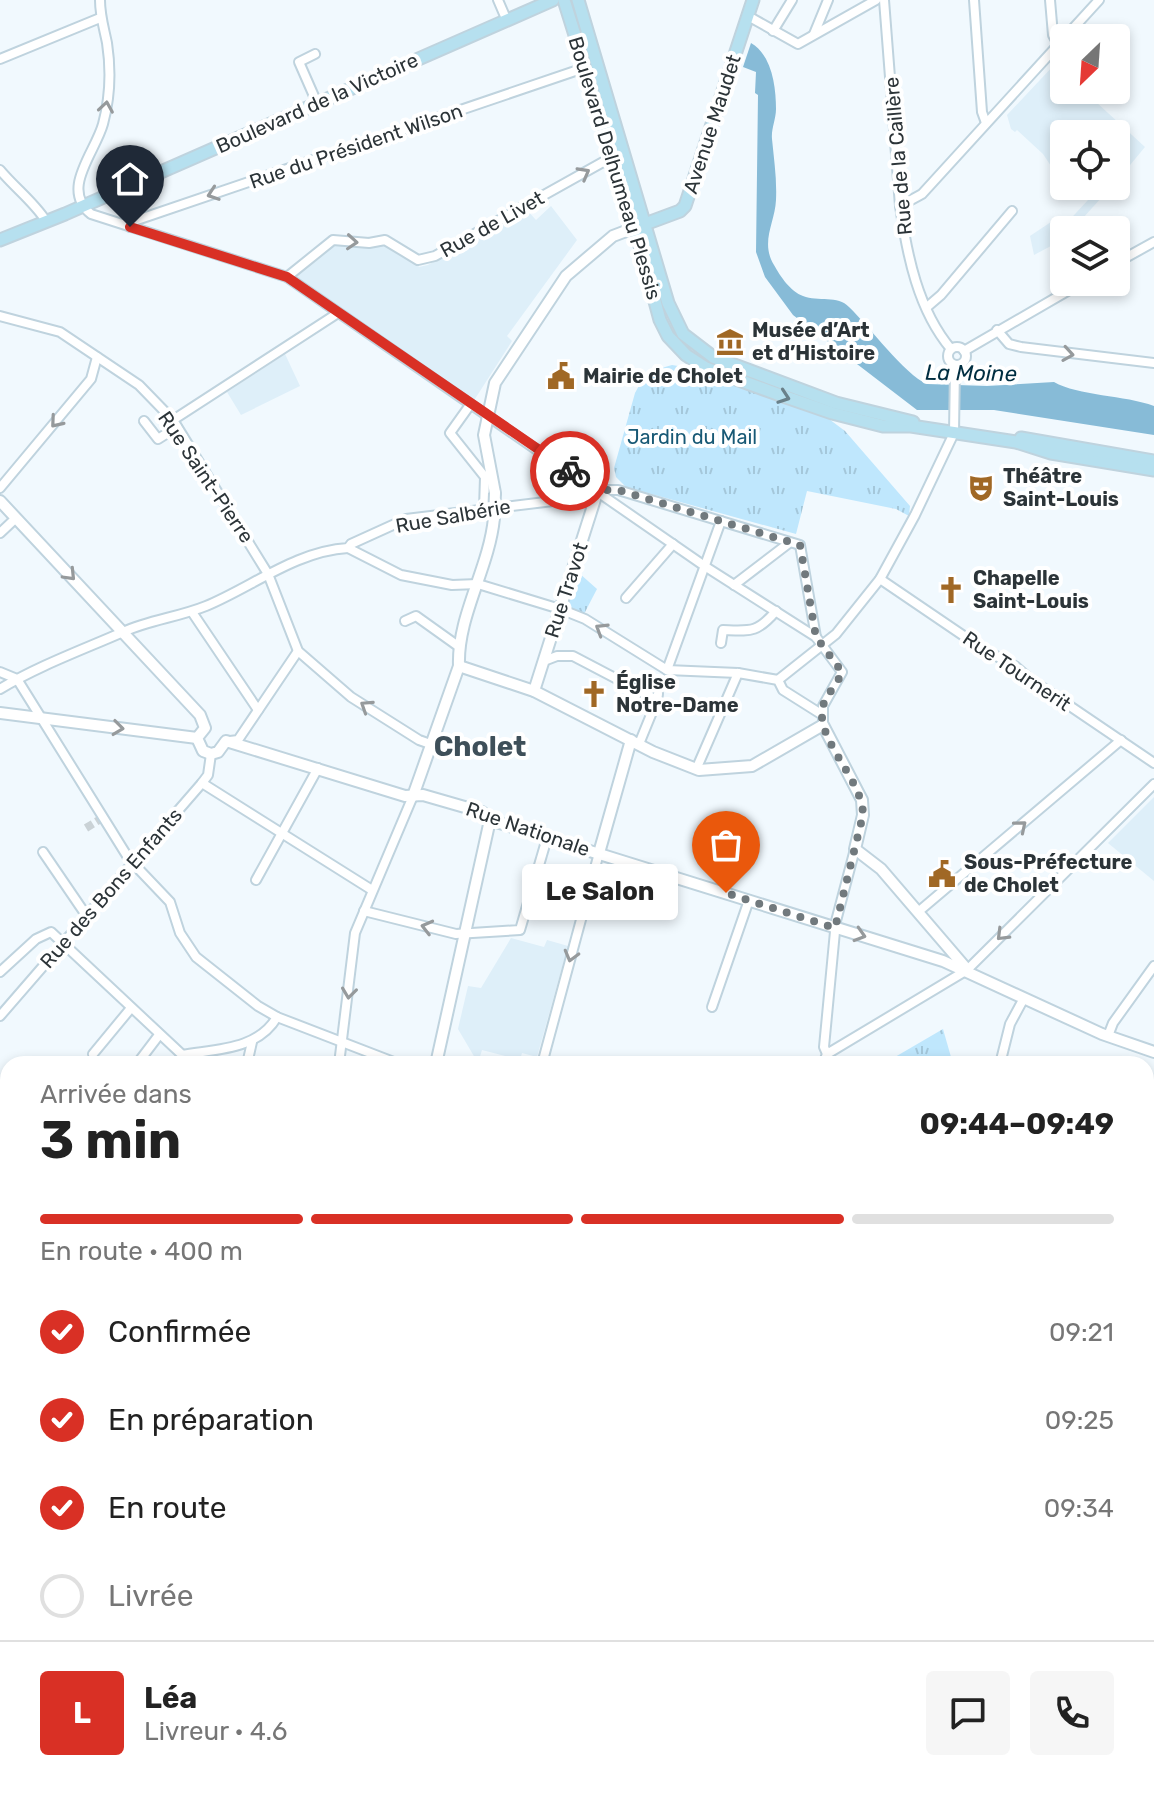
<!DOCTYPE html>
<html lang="fr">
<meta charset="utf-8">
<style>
body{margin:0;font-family:Rubik,sans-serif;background:#f6f6f6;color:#222;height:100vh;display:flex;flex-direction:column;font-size:30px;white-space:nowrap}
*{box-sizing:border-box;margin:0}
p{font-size:26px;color:#767676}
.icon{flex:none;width:44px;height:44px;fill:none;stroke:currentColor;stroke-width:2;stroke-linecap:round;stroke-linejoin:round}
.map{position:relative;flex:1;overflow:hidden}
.side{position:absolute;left:0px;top:1056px;width:1154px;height:746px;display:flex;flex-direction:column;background:#fff;border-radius:24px 24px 0 0;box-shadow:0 4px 12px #0003}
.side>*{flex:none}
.needle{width:52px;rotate:205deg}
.tools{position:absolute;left:1050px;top:24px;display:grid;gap:16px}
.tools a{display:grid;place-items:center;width:80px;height:80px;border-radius:8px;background:#fff;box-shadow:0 4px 12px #0003;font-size:40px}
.pin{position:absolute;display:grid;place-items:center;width:68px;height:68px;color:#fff;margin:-82px -34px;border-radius:50% 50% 50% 0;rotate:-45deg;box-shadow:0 0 8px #0007}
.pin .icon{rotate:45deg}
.courier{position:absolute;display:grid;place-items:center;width:80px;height:80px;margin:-40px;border:6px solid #d93025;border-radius:50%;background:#fff;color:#222;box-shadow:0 2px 10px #0007}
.bubble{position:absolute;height:56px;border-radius:8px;background:#fff;box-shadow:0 4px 12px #0003;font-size:26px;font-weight:700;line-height:56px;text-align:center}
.overview em{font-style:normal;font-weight:700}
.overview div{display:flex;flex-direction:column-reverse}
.overview{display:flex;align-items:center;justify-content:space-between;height:136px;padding:0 40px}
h1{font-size:52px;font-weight:700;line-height:60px}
.bar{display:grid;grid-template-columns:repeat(4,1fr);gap:12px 8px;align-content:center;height:96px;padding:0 40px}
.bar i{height:10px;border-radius:6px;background:#e0e0e0}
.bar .active{background:#d93025}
.bar p{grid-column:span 4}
.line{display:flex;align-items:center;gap:20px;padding:0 40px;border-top:2px solid #e0e0e0}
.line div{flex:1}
.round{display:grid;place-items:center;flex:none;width:84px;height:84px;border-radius:8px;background:#f6f6f6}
ol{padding:0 40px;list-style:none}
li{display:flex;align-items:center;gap:24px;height:88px}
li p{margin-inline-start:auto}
li .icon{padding:8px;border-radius:50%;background:#d93025;color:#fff;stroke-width:4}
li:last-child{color:#767676}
li i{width:44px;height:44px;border:4px solid #e0e0e0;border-radius:50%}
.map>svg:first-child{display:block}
.built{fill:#deeff9}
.grass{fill:url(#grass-tufts)}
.water{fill:#87bbd7}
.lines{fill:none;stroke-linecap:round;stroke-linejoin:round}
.minor-tunnel{stroke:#cad2d6;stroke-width:8;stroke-dasharray:8 4;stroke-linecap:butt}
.minor-casing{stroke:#bfd3de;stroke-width:12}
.tertiary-casing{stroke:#bfd3de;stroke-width:14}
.secondary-casing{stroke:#bfd3de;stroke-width:15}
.minor{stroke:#fff;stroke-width:8}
.tertiary{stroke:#fff;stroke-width:10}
.secondary{stroke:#b6e0ef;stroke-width:11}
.tertiary-bridge-casing{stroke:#bfd3de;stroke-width:14;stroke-linecap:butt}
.tertiary-bridge{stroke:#fff;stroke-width:10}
.oneway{stroke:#969a9c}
.oneway2{stroke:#6a818a}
.done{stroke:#71797d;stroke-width:8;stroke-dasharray:0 14.4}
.route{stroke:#d93025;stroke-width:10}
.labels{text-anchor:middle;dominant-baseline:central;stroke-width:8;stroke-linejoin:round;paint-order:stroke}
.street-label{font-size:20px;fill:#2c3438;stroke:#fff}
.poi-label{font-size:20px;font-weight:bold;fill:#2c3438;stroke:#fff;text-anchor:start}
.park-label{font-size:20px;fill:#185975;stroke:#fff}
.water-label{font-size:22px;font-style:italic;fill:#002e41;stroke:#fff}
.district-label{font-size:28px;font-weight:bold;fill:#3e4f59;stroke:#fff}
</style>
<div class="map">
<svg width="1154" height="1801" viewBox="0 0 1154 1801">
<defs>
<pattern id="grass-tufts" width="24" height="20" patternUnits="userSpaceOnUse" patternTransform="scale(2)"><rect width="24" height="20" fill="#bfe7fd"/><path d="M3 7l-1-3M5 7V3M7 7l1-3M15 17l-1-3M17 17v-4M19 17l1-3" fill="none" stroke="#a4c7da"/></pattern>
</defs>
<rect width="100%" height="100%" fill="#f1f9fe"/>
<g class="built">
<path d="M 1055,64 L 1064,72 L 1064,90 L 1083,90 L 1145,147 L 1116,182 L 1116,134 L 1064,134 L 1064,168 L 1056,161 L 1051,166 L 1043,154 L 1017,130 L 1015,132 L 1011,129 L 1007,115 Z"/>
<path d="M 1083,186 L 1112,186 L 1072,230 L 1064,230 L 1064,239 L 1034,255 L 1030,236 L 1054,220 L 1063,227 L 1088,200 L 1079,192 L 1085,188 Z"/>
<path d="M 551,206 L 577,240 L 507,336 L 512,341 L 473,402 L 295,278 L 328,244 L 369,246 L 384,243 L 415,262 L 419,267 L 428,265 L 511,217 L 518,222 L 526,209 L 536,220 Z"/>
<path d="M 285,354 L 300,386 L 241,415 L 227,392 Z"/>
<path d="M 1154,797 L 1154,881 L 1108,843 Z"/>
<path d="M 511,938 L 544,947 L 547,940 L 568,946 L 537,1057 L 522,1053 L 520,1060 L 482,1050 L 478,1063 L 458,1029 L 468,986 L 481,988 Z"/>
</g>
<g class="grass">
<path d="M 672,365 L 697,369 L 829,419 L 845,431 L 910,506 L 909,516 L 896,509 L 807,491 L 796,534 L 626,487 L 616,477 L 614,468 L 635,393 C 643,377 655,369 672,365 Z"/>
<path d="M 579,573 L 597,589 L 584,614 L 567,608 Z"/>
<path d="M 943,1029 L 953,1064 L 883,1064 Z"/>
</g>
<path class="water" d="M 751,43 C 772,55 776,87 776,109 C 776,119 771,129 772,139 C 774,160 777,179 776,200 C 775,223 760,242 774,265 C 780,276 791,292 803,296 C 818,302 838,295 849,307 C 870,327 904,374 927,384 L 987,386 L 1054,382 C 1078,396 1125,395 1154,406 L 1154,435 L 994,410 L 917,410 L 793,315 L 765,277 L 756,252 L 758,95 L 755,93 L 756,72 L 743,67 Z"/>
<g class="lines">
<path class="minor-tunnel" d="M 86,828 L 99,820"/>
<g class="minor-casing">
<g id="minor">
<path d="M 100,0 C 100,16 104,28 107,43 C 111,69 110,98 103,124 C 95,153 60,189 91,214 L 287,277 L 706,567 L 816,637 L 842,672 L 823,706 L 823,725"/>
<path d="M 498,0 L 507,21"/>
<path d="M 884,0 L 900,206 C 907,255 918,310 951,349"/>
<path d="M 974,0 L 982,112 L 986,123"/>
<path d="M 1050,0 L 1053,35 L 1058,44"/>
<path d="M 748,16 L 798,44 L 876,0"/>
<path d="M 773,31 L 792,0"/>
<path d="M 814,34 L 828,0"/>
<path d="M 315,54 L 299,62 L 317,103"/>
<path d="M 0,59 L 100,18"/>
<path d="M 0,170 C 15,188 34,202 46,221"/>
<path d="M 900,206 L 922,194 L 1099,0"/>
<path d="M 130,227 L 134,221 L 584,68"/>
<path d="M 1116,263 L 1154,242"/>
<path d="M 287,277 L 333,240 L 369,243 L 385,240 L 418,260 L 435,256 L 612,157"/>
<path d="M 927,307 L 941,295 L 1012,211"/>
<path d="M 0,316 L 60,332 L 139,385 L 173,420 L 268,574 L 298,651 L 351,697 L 419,740 L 433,745"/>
<path d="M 997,330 L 1009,344 L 1021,347 L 1154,363"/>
<circle cx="957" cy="356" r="9"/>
<path d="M 964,351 L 1083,282"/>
<path d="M 470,405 L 450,433 L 485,477 L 484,509"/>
<path d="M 173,420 L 338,313"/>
<path d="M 144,421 L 158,439 L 177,427"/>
<path d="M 0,488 L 91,379 L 97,357"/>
<path d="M 598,490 L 618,490 L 800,545 L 816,637"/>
<path d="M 0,533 L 16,518"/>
<path d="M 348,548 L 401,575 L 452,585 L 478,584 L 560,609 L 585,619 L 667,670 L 738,673 L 778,680 L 783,690 L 821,714"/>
<path d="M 880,579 L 983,649 L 1015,666 L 1030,679 L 1154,763"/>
<path d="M 734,585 L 789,543"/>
<path d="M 626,598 L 673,544"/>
<path d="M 192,612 L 258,710"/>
<path d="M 405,621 L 416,616 L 458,646"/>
<path d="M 721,643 L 723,630 C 751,631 757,633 776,611"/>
<path d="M 544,661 L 557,656 L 573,656 L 657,700"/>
<path d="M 667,670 L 721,521"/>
<path d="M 0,672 L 17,679 L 129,859 L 170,902 L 180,933 L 196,957 L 258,1006 L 277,1017 L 399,1064"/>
<path d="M 778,680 L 836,634 L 880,579 L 915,515 L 954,433 L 955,365"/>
<path d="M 0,689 C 38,666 82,650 123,632 C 149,620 179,617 206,606 C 252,587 296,551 348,548 L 351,544 L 406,519 L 586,497 L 597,490"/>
<path d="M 230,741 L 238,740 L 298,651"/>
<path d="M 639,744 L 657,700 L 658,694"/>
<path d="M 699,770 L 698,765 L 738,673"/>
<path d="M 202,783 L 372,890"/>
<path d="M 43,852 L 86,915"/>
<path d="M 256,880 L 318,768"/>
<path d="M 364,911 L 456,934 L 520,930 L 547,838"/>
<path d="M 918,912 L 1121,740"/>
<path d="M 0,972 L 36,939 L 51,932 L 192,1064"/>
<path d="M 712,1007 L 749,900"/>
<path d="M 0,1016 L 202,783 L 208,775 L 211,754"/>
<path d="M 1108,1036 L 1113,1023 L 1154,966"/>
<path d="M 93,1054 L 131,1008"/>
<path d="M 827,1054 L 967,970 L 1154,784"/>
<path d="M 182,1055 C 216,1049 258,1050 277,1017"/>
<path d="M 137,1064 L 159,1035"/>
<path d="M 247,1064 L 252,1042"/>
<path d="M 339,1064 L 355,933 L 413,796"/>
<path d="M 542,1064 L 599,853"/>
<path d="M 823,1064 L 827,1054 L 824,1047 L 836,921 L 855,849"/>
<path d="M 1000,1064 L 1010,1024 L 1024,998"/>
<path d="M 1146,1217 L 1154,1225"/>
<path d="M 1146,1270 L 1154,1274"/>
<path d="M 0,1277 L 8,1286"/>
<path d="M 1146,1363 L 1154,1372"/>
<path d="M 1146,1460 L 1154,1454"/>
<path d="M 1146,1577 L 1154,1572"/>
<path d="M 0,1609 L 8,1618"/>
<path d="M 228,1794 L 229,1801"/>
<path d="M 415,1794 L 417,1801"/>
<path d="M 517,1794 L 519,1801"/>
<path d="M 561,1794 L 573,1801"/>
<path d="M 778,1794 L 779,1801"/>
<path d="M 1099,1794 L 1112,1801"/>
<path d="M 35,1801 L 64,1794"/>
<path d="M 462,1801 L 469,1794"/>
<path d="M 739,1801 L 743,1794"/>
<path d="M 858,1801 L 862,1794"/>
<path d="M 941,1801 L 944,1794"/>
<path d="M 1070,1801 L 1071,1794"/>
</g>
</g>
<g class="tertiary-casing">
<g id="tertiary">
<path d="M 495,493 L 484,435 L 495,383 L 566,276 L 613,236 L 642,225"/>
<path d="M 0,501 L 200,715 L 205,728 L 197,738 L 203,751 L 211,754 L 218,752 L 226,741 L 405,796 L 423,795 L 482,812 L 490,820 L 943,961 L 1102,1034 L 1154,1052"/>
<path d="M 459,666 L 534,691 L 653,752 L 699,770 L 752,766 L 823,725 L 862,800 L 863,815 L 855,849 L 881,869 L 965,967"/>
<path d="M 534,691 L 598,490"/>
<path d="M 0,713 L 197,738"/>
<path d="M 413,796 L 459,666 C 457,616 489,569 494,518"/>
<path d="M 599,853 L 631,740"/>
<path d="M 436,1064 L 490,820"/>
</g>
</g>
<g class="secondary-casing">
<g id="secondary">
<path d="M 564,0 L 635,227 L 660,320 L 668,336 L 686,355 L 706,368 L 780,395 L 832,413 L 883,426 L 911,426 L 1016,442 L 1051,453 L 1154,470"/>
<path d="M 578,0 L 668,303 L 683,334 L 713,357 L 836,403 L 913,422"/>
<path d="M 645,224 L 680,211 L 685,206 L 753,0"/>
<path d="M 0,240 L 65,214 L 553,0"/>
<path d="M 1021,438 L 1154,461"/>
<path d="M 0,1453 L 8,1456"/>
<path d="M 0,1678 L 8,1671"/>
<path d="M 908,1794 L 927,1801"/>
</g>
</g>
<use href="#minor" class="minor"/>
<use href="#tertiary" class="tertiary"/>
<use href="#secondary" class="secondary"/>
<g class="tertiary-bridge-casing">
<path id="tertiary-bridge" d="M 494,518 L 495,493"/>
</g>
<use href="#tertiary-bridge" class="tertiary-bridge"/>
</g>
<defs><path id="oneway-chevron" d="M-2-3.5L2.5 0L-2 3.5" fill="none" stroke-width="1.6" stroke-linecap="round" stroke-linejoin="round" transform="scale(2)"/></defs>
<g class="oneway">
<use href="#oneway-chevron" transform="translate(106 107) rotate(-81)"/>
<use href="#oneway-chevron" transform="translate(584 173) rotate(-29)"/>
<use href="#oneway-chevron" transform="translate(213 194) rotate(161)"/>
<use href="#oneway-chevron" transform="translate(352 242) rotate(4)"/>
<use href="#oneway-chevron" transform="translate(1068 354) rotate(9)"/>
<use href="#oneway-chevron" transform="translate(56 422) rotate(130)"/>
<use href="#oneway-chevron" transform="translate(70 575) rotate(46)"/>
<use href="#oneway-chevron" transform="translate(601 629) rotate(-148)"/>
<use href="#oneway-chevron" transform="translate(366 706) rotate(-147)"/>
<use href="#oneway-chevron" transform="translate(118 728) rotate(7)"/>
<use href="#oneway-chevron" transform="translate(1021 826) rotate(-40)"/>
<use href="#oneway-chevron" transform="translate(427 927) rotate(-166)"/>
<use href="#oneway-chevron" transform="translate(860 935) rotate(17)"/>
<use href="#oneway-chevron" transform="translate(1002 935) rotate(135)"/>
<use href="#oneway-chevron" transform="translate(571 956) rotate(105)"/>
<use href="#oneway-chevron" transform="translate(349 993) rotate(97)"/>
</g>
<use class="oneway2" href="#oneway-chevron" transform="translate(784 397) rotate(19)"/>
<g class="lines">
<path class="done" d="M 570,471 L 598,490 L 618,490 L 800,545 L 816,637 L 842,672 C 837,686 823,697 822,711 C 819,743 863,781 863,815 L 835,928 L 726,893"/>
<path class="route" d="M 130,227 L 287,277 L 570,471"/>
</g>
<defs>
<g id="museum-bare" transform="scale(2.16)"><path d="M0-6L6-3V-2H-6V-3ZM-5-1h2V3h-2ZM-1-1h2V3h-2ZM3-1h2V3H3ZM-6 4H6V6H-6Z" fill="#a06825" stroke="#fff" stroke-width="2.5" paint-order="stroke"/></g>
<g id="civic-bare" transform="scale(2.16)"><path d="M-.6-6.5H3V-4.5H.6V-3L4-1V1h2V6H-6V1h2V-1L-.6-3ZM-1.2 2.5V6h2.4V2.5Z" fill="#a06825" stroke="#fff" stroke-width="2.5" paint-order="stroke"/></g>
<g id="theatre-bare" transform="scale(2.16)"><path d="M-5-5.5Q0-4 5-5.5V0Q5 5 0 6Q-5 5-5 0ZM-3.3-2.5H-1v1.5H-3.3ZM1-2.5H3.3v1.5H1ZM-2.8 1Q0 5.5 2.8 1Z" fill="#a06825" stroke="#fff" stroke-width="2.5" paint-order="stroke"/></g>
<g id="church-bare" transform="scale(2.16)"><path d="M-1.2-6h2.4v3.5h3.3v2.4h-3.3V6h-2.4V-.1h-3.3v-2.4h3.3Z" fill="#a06825" stroke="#fff" stroke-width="2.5" paint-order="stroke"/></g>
</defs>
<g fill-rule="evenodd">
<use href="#museum-bare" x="730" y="342"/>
<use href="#civic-bare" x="561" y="376"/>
<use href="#theatre-bare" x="981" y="488"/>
<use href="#church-bare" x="951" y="590"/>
<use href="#church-bare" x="594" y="694"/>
<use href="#civic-bare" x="942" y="874"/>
</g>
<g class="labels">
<g class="street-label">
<text transform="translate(317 103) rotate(-24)">Boulevard de la Victoire</text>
<text transform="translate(712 124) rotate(-72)">Avenue Maudet</text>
<text transform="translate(356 146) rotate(-19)">Rue du Président Wilson</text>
<text transform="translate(898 156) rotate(-95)">Rue de la Caillère</text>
<text transform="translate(615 168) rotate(73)">Boulevard Delhumeau Plessis</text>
<text transform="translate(492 224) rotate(-29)">Rue de Livet</text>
<text transform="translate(206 477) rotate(56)">Rue Saint-Pierre</text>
<text transform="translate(453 516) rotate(-10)">Rue Salbérie</text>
<text transform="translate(566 590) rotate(-72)">Rue Travot</text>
<text transform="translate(1017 671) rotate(34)">Rue Tournerit</text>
<text transform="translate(528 829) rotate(19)">Rue Nationale</text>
<text transform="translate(111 888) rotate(-49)">Rue des Bons Enfants</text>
</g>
<g class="poi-label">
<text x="752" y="330">Musée d’Art<tspan x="752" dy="23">et d’Histoire</tspan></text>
<text x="583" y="376">Mairie de Cholet</text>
<text x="1003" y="476">Théâtre<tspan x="1003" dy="23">Saint-Louis</tspan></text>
<text x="973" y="578">Chapelle<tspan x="973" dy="23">Saint-Louis</tspan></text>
<text x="616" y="682">Église<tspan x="616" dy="23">Notre-Dame</tspan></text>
<text x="964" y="862">Sous-Préfecture<tspan x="964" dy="23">de Cholet</tspan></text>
</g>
<g class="park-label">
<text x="692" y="437">Jardin du Mail</text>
</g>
<g class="water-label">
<text transform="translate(971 373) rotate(1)">La Moine</text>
</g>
<g class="district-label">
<text x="480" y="746">Cholet</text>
</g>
</g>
</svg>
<div class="tools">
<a><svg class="needle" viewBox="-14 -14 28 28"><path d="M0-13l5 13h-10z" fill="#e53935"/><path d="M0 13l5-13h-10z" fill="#767676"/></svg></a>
<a><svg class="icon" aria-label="locate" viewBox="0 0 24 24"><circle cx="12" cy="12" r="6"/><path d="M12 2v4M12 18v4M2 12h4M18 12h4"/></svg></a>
<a><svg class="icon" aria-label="layers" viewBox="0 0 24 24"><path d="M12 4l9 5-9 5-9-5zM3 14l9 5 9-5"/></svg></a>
</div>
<div class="pin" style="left:726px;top:893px;background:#ea580c"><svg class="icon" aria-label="bag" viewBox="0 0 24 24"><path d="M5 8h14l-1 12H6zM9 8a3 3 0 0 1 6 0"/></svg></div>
<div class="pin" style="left:130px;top:227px;background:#1f2937"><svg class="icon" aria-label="home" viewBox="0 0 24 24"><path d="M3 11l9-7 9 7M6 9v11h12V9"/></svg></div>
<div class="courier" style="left:570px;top:471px"><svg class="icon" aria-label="bike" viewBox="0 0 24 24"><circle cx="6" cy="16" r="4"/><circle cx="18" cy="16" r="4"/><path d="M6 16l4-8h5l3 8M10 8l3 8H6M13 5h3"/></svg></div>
<div class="bubble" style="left:522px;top:864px;width:156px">Le Salon</div>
<section class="side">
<div class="overview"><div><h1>3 min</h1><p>Arrivée dans</p></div><em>09:44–09:49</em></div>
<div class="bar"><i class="active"></i><i class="active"></i><i class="active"></i><i></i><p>En route · 400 m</p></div>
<ol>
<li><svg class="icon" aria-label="check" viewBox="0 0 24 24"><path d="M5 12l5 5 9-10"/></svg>Confirmée<p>09:21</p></li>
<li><svg class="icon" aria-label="check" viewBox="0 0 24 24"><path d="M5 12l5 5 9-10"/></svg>En préparation<p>09:25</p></li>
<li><svg class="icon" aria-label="check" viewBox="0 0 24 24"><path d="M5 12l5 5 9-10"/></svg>En route<p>09:34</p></li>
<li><i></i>Livrée</li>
</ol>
<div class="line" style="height:144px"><b class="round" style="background:#d93025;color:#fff">L</b><div><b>Léa</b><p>Livreur · 4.6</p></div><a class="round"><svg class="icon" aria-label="chat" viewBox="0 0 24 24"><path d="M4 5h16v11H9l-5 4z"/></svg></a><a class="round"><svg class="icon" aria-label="phone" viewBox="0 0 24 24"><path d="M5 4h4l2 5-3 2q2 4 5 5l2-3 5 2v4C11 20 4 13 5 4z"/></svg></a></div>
</section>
</div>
